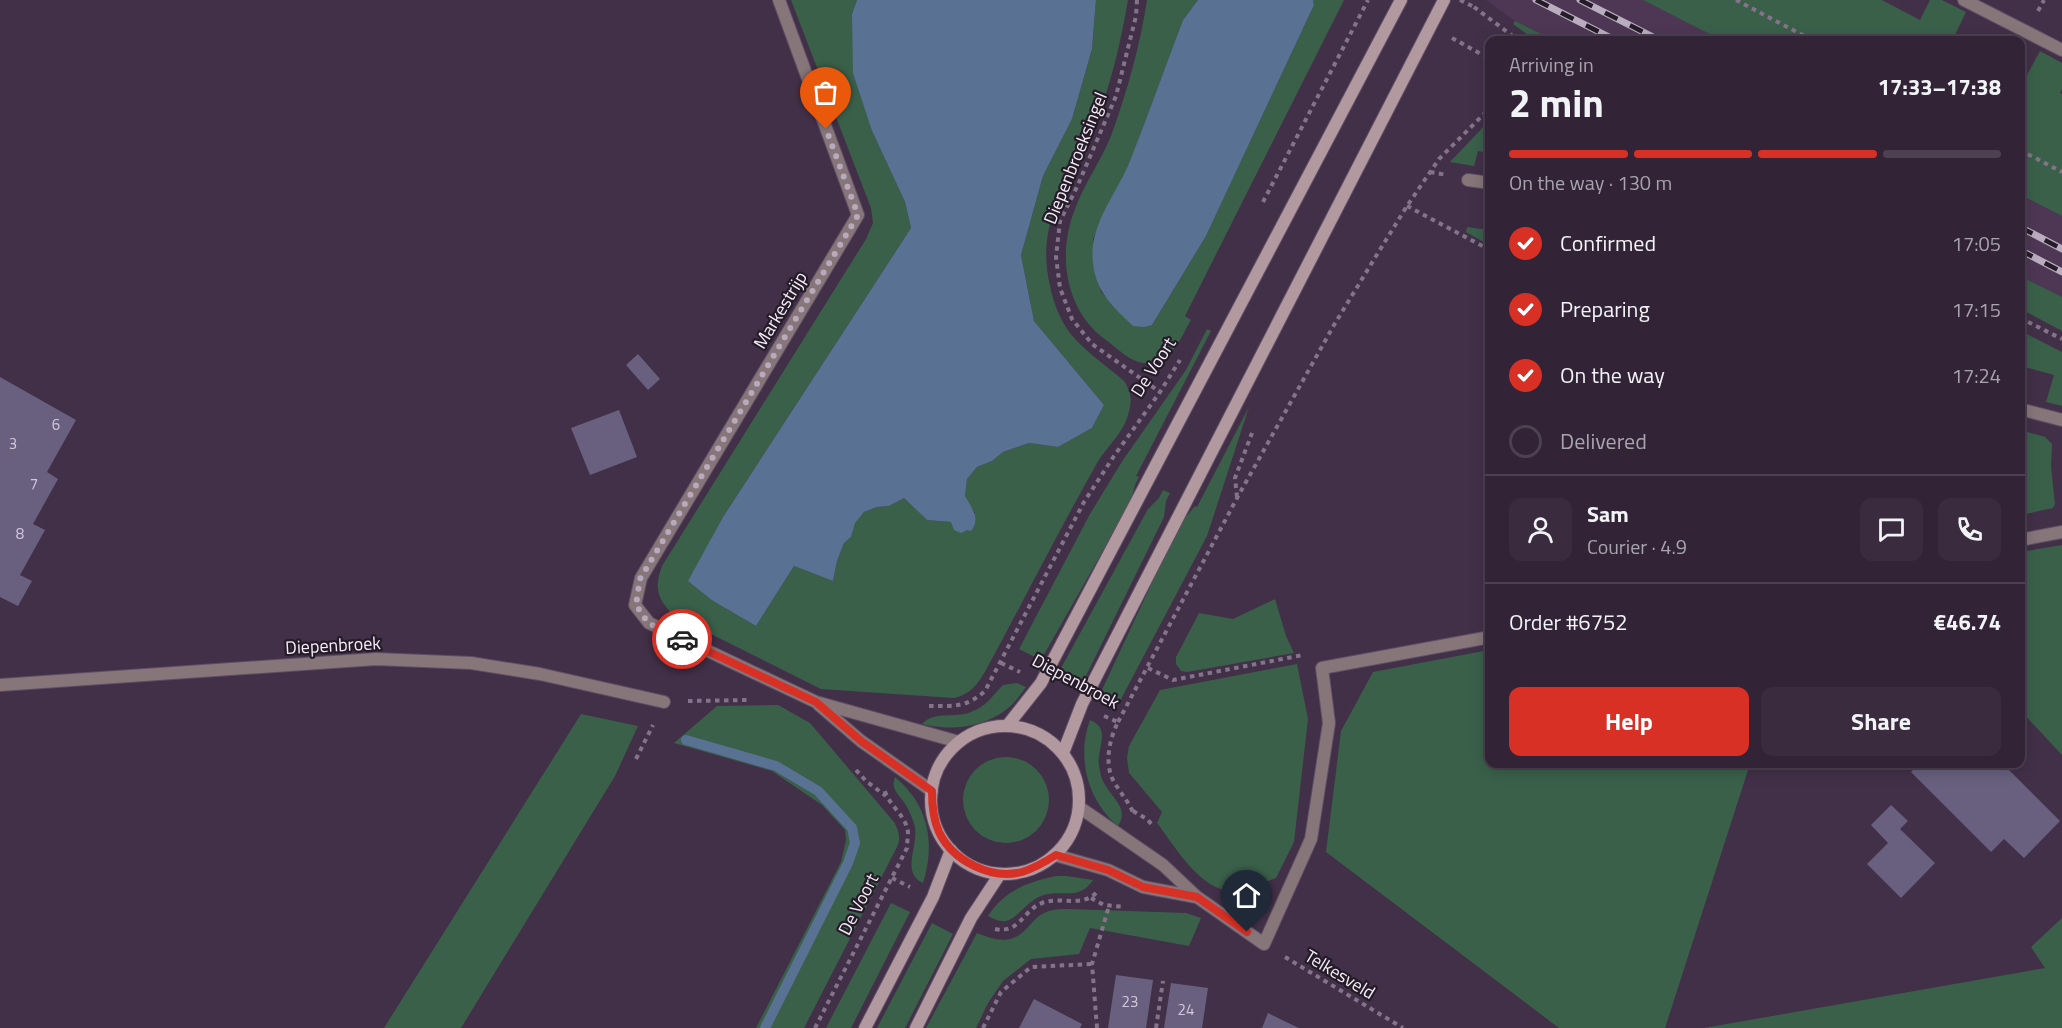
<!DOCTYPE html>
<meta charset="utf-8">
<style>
body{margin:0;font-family:"Titillium Web",sans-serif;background:#3a2c3e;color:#f1f3f6;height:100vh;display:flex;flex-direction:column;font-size:22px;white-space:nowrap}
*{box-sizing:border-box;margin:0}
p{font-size:20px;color:#a8a4ad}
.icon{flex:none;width:33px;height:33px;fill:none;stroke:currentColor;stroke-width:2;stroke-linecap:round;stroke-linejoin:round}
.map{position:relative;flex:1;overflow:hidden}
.sheet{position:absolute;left:1485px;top:36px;width:540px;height:732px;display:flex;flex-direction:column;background:#322436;border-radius:12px;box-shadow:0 3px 15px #0003,0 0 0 2px #4d4151}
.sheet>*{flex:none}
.pin{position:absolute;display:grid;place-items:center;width:51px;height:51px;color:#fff;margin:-62px -26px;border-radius:50% 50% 50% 0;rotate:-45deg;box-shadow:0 0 6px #0007}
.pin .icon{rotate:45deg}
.courier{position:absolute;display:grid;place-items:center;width:60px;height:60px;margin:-30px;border:4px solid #d93025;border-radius:50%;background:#fff;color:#222;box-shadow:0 2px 8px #0007}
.summary em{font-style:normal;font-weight:700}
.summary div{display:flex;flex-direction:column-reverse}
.summary{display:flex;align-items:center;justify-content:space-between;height:102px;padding:0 24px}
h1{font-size:39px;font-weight:700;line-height:45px}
.bar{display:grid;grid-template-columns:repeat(4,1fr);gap:9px 6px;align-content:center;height:72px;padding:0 24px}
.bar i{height:8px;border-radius:4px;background:#4d4151}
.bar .active{background:#d93025}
.bar p{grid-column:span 4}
.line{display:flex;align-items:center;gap:15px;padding:0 24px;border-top:2px solid #4d4151}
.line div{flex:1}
.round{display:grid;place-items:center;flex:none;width:63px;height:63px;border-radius:12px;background:#3a2c3e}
ol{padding:0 24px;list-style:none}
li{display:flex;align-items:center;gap:18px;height:66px}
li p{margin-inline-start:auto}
li .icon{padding:6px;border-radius:50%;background:#d93025;color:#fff;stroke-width:4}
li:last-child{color:#a8a4ad}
li i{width:33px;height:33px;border:3px solid #4d4151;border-radius:50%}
.primary-button{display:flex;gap:12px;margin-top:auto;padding:12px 24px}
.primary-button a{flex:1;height:69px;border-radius:12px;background:#d93025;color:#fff;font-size:24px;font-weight:700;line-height:69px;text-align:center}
.primary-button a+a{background:#3a2c3e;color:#f1f3f6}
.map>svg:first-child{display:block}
.built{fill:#4e3755}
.green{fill:#3a604a}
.water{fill:#597193}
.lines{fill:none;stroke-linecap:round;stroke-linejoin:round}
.stream{stroke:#597193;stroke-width:10}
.building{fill:#68607e}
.street-casing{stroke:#5f4e65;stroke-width:14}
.secondary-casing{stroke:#5f4e65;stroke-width:14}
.path{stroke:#847489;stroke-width:4;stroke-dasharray:4.5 4.5;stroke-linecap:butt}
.street{stroke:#86767a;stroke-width:12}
.secondary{stroke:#b2989f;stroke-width:12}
.rail-casing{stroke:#bbadc0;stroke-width:7}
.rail{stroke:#241c27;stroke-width:4.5;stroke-dasharray:14;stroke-linecap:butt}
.path-bridge{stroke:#847489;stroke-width:4;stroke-dasharray:4.5 4.5;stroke-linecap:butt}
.done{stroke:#b8aabc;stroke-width:6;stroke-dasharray:0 10.8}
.route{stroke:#d93025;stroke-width:8}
.labels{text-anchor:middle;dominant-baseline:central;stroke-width:4.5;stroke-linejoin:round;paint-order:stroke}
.number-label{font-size:15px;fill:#d3c8dc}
.street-label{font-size:18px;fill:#f7ebfb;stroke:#241c27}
</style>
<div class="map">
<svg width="2062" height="1028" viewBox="0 0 2062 1028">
<rect width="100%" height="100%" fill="#423048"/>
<g class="built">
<path d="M 1486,0 L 1643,0 L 1721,40 L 1554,40 L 1515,21 Z"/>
<path d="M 2020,195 L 2062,216 L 2062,297 L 2021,276 Z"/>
</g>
<g class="green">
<path d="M 791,0 L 857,0 L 852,14 L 872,131 L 905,202 L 911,228 L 723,517 L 689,581 L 713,601 L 756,626 L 794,566 L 833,581 L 837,561 L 844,543 L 851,537 L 854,523 L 864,512 L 877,507 L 889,506 L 904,498 L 927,520 L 951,522 L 975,513 L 965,497 L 967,479 L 977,467 L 992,461 L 1003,452 L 1029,443 L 1058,447 L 1092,428 L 1104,405 L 1034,321 L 1021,255 L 1043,176 L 1072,119 L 1092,49 L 1096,0 L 1128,0 C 1121,41 1110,90 1093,128 C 1068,184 1035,221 1050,286 C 1054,305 1062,325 1075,339 C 1090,355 1108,367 1124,381 C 1132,393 1132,401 1128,415 C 1123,434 1105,448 1096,465 C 1058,532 1023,602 986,670 C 977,685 971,694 954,698 L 821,689 L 673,615 C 657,598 654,588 662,566 L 866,239 L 873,223 L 871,208 Z"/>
<path d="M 1147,0 L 1198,0 L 1183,20 L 1129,165 L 1100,222 L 1093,239 L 1101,292 L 1133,326 L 1152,325 L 1206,236 L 1314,5 L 1313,0 L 1344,0 L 1185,316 L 1191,320 C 1180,339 1171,365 1144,363 C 1130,362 1117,348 1106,340 C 1065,311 1057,254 1075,209 C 1084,184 1101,161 1111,136 C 1127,92 1140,46 1147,0 Z"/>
<path d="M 1643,0 L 1882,0 L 1920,20 L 1930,0 L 1942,0 L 1966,12 L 1954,37 L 1960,40 L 1721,40 Z"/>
<path d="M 1515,21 L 1554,40 L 1535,40 L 1513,24 Z"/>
<path d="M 2040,51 L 2062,63 L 2062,89 L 2060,93 L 2062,94 L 2062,216 L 2021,195 L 2021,72 L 2027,75 Z"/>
<path d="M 1489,121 L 1489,153 L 1478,151 L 1474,166 L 1450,162 Z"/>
<path d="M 1467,227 L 1489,230 L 1489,245 L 1466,232 Z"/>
<path d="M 2020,276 L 2062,297 L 2062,331 L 2021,309 Z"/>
<path d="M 1207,329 L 1211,331 L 1136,476 L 1139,477 L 1135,485 L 1131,501 L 1041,660 L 1019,649 L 1090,514 L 1123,460 L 1186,370 Z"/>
<path d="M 2021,331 L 2062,352 L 2062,406 L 2046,402 L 2054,375 L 2021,366 Z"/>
<path d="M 1249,407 L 1207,536 L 1120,701 L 1101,692 L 1179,525 L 1195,506 L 1197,507 Z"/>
<path d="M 2020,430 L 2045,437 L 2052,444 L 2051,467 L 2055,504 L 2053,508 L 2021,515 Z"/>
<path d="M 1163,490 L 1170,493 L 1166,501 L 1164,517 L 1083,682 L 1060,670 L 1148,509 L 1159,498 Z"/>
<path d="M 2062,545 L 2062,755 L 2021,711 L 2020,552 Z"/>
<path d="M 1275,599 L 1286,636 L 1294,653 L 1187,672 L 1181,671 L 1176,664 L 1176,657 L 1199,613 L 1233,619 Z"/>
<path d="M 1489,650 L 1490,764 L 1750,764 L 1665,1028 L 1559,1028 L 1326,852 L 1341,731 L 1373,672 Z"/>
<path d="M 1297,664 L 1308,719 L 1294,842 L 1276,878 C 1265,882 1252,889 1240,891 C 1203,896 1177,849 1157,823 L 1162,812 L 1129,773 L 1127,758 L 1129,746 L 1160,690 Z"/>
<path d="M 1017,683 L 1026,687 C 1020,695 1015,703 1007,709 C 983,728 950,731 922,724 C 935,710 954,719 971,712 C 986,707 993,695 1003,685 Z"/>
<path d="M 778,705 L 810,723 L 894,822 C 899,831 901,838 897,847 L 804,1028 L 756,1028 L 841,862 L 846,840 L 845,830 L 822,805 L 772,771 L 674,743 L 717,706 Z"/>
<path d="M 581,714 L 638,726 L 615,776 L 461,1028 L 384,1028 Z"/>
<path d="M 1090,720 C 1109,728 1100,742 1099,757 C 1098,764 1100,770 1101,776 C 1107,796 1131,806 1118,826 C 1088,801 1076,758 1090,720 Z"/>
<circle cx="1006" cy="800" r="43"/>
<path d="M 895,777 C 928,804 936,843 923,883 C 901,873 918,848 915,827 C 913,820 910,812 906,805 C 900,795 890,790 895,777 Z"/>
<path d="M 1056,876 L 1067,876 L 1093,880 C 1079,902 1061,888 1041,896 C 1027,901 1018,918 1006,921 C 999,922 994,919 988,916 C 1004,891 1027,882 1056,876 Z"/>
<path d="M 891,903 L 910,912 L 851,1028 L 826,1028 Z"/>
<path d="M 1068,909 L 1186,913 L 1201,918 L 1189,946 L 1090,928 L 1079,954 L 1031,959 L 1003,981 L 988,1003 L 976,1028 L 926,1028 L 977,933 C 992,939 1009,945 1023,932 C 1032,924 1036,915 1049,911 C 1055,909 1062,909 1068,909 Z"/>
<path d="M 2062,918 L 2062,1028 L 1704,1028 L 2045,968 L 2031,947 Z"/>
<path d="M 932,923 L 953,934 L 905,1028 L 877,1028 Z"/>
</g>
<g class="water">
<path d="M 857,0 L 1096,0 L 1092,49 L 1072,119 L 1043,176 L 1021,255 L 1034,321 L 1104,405 L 1092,428 L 1058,447 L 1029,443 L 1003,452 L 992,461 L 977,467 L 967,479 L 965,496 C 972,508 981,519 971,531 L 967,530 L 961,533 L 954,530 L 951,522 L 927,520 L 904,498 L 889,506 L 877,507 L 864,512 L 855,523 L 851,537 L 844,543 L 837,561 L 833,581 L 794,566 L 756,626 L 713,601 L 688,581 L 723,517 L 911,228 L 905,202 L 872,131 L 853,73 L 852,14 Z"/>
<path d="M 1198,0 L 1313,0 L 1314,5 L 1206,236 L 1152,325 L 1144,327 L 1133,326 C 1113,307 1096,292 1093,263 C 1088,225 1117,194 1130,161 C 1148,115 1165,67 1183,20 Z"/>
</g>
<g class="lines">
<path class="stream" d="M 686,740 L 776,766 L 818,791 L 852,828 L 855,843 L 848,863 L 765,1028"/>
</g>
<g class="building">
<path d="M 638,354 L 660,379 L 648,390 L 626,365 Z"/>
<path d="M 0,377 L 76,420 L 47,472 L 58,479 L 33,524 L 45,530 L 20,575 L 32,581 L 18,606 L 0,597 Z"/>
<path d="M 619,410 L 637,457 L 590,475 L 571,428 Z"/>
<path d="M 1919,764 L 2003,764 L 2060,821 L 2024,858 L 2004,839 L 1991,852 L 1911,772 Z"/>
<path d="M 1891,805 L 1908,821 L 1900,829 L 1935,863 L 1901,898 L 1867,864 L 1888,843 L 1871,825 Z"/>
<path d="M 1116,975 L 1153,980 L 1146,1028 L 1108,1028 Z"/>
<path d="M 1171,983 L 1208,988 L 1202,1028 L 1164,1028 Z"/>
<path d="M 1034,999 L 1082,1024 L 1080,1028 L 1019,1028 Z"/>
<path d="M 1268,1013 L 1284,1021 L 1299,1028 L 1262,1028 Z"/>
</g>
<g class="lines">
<g class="street-casing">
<g id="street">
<path d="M 779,0 L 858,215 L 641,578 L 635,605 L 649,623 L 816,702 L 959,742"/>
<path d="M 1964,0 L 2062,50"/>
<path d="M 1468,180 L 1490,183"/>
<path d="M 2020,409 L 2062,420"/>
<path d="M 2020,540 L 2062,532"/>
<path d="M 0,685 L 376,659 L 471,663 L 540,674 L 664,702"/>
<path d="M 819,705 L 861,741 L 932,791"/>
<path d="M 1079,807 L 1163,865 L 1197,897 L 1264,944 L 1311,839 L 1329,723 L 1322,668 L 1490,637"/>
<path d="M 1055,855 L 1108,870 L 1143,887 L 1196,897"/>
</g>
</g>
<g class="secondary-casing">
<g id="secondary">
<path d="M 1007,726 L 1041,683 L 1401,0"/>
<circle cx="1005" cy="800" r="74"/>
<path d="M 1063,753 L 1082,704 L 1444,0"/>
<path d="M 865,1028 L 933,897 L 951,850"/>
<path d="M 916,1028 L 971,918 L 1000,874"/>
</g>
</g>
<g class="path">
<path d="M 1137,0 L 1136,16 L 1116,96 L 1077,187 L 1060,221 L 1056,257 L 1060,288 L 1072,319 L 1092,344 L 1160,392"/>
<path d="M 1736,0 L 1812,40"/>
<path d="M 1474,7 L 1518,40"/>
<path d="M 2038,11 L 2044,0"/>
<path d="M 1452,38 L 1490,59"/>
<path d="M 2020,150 L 2062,172"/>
<path d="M 1430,172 L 1447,175"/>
<path d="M 1263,202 L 1368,0"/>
<path d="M 1407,206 L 1490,250"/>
<path d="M 2020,318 L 2062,339"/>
<path d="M 1237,497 L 1235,478 L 1252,433"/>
<path d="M 1001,663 L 1020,672"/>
<path d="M 1148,668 L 1173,680 L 1303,655"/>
<path d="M 688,701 L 749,700"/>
<path d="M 929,706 C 953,706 966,708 985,691 L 1084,502 L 1114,456 L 1160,392 L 1180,360"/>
<path d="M 1104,716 L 1118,722 C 1109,740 1104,764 1114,782 C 1120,792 1127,800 1132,810 L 1133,815"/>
<path d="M 1118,722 L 1237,498 L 1334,325 L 1373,261 L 1407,206 L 1439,159 L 1490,108"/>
<path d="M 636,759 L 653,725"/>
<path d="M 856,770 L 866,781 L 886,796"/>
<path d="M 1133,811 L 1147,819 L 1153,826"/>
<path d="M 892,878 L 910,887"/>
<path d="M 1091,898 L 1104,905 L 1125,907"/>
<path d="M 995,929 C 1020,934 1023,910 1042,903 C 1061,896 1082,908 1097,892"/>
<path d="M 1285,957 L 1403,1028"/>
<path d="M 815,1028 L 907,848 C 907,843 908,837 908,832 C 906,815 887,804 884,788"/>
<path d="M 983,1028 L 1001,992 L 1031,967 L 1092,964"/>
<path d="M 1097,1028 L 1092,964 L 1109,906"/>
<path d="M 1156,1028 L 1163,981"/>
</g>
<use href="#street" class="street"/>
<use href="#secondary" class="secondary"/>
<g class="rail-casing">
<g id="rail">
<path d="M 1536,0 L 1615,40"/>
<path d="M 1580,0 L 1659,40"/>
<path d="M 2020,227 L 2062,249"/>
<path d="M 2020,250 L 2062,272"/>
</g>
</g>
<use href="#rail" class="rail"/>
<path class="path-bridge" d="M 1460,0 L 1474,7"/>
</g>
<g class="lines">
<path class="done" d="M 682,639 L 648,623 L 636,605 L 640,579 L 858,215 L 826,129"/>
<path class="route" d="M 682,639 L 816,702 L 861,741 L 932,791 C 932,805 933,819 939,832 C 953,861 991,880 1022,872 C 1035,868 1045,862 1056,855 L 1108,870 L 1143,887 L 1197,897 L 1247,932"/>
</g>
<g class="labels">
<g class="number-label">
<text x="56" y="424">6</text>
<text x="13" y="443">3</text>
<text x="34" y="483">7</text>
<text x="20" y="533">8</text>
<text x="1130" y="1001">23</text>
<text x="1186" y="1009">24</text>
</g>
<g class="street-label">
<text transform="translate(1075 158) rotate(-68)">Diepenbroeksingel</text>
<text transform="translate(780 310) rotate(-59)">Markestrijp</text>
<text transform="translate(1153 367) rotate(-57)">De Voort</text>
<text transform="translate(333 645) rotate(-3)">Diepenbroek</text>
<text transform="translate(1076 681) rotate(28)">Diepenbroek</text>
<text transform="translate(858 904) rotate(-63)">De Voort</text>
<text transform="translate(1340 974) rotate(31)">Telkesveld</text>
</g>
</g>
</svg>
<div class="pin" style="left:826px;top:129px;background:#ea580c"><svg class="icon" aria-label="bag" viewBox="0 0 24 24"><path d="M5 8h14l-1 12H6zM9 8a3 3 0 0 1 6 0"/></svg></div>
<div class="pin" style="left:1247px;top:932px;background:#1f2937"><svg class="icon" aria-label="home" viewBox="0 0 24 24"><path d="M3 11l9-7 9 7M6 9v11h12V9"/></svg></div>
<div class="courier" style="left:682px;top:639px"><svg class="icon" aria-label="car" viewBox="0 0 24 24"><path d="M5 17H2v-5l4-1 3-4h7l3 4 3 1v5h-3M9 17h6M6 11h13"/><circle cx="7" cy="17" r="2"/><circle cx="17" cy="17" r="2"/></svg></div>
<section class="sheet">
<div class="summary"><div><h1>2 min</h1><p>Arriving in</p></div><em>17:33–17:38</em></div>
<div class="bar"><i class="active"></i><i class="active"></i><i class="active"></i><i></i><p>On the way · 130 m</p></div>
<ol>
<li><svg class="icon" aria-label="check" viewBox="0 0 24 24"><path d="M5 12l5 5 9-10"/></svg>Confirmed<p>17:05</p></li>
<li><svg class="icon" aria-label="check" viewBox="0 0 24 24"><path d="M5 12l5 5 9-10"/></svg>Preparing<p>17:15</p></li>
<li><svg class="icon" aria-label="check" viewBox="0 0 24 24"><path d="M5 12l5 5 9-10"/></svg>On the way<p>17:24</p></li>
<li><i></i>Delivered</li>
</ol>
<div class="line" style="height:108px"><a class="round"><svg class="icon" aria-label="person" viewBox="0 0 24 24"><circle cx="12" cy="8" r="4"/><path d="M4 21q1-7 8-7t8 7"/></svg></a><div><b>Sam</b><p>Courier · 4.9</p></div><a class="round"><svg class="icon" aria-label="chat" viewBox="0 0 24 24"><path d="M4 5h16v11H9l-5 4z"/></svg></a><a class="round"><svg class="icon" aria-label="phone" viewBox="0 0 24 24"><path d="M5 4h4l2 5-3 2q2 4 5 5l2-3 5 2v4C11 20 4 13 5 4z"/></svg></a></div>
<div class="line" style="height:78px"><div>Order #6752</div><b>€46.74</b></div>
<div class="primary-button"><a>Help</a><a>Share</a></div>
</section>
</div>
